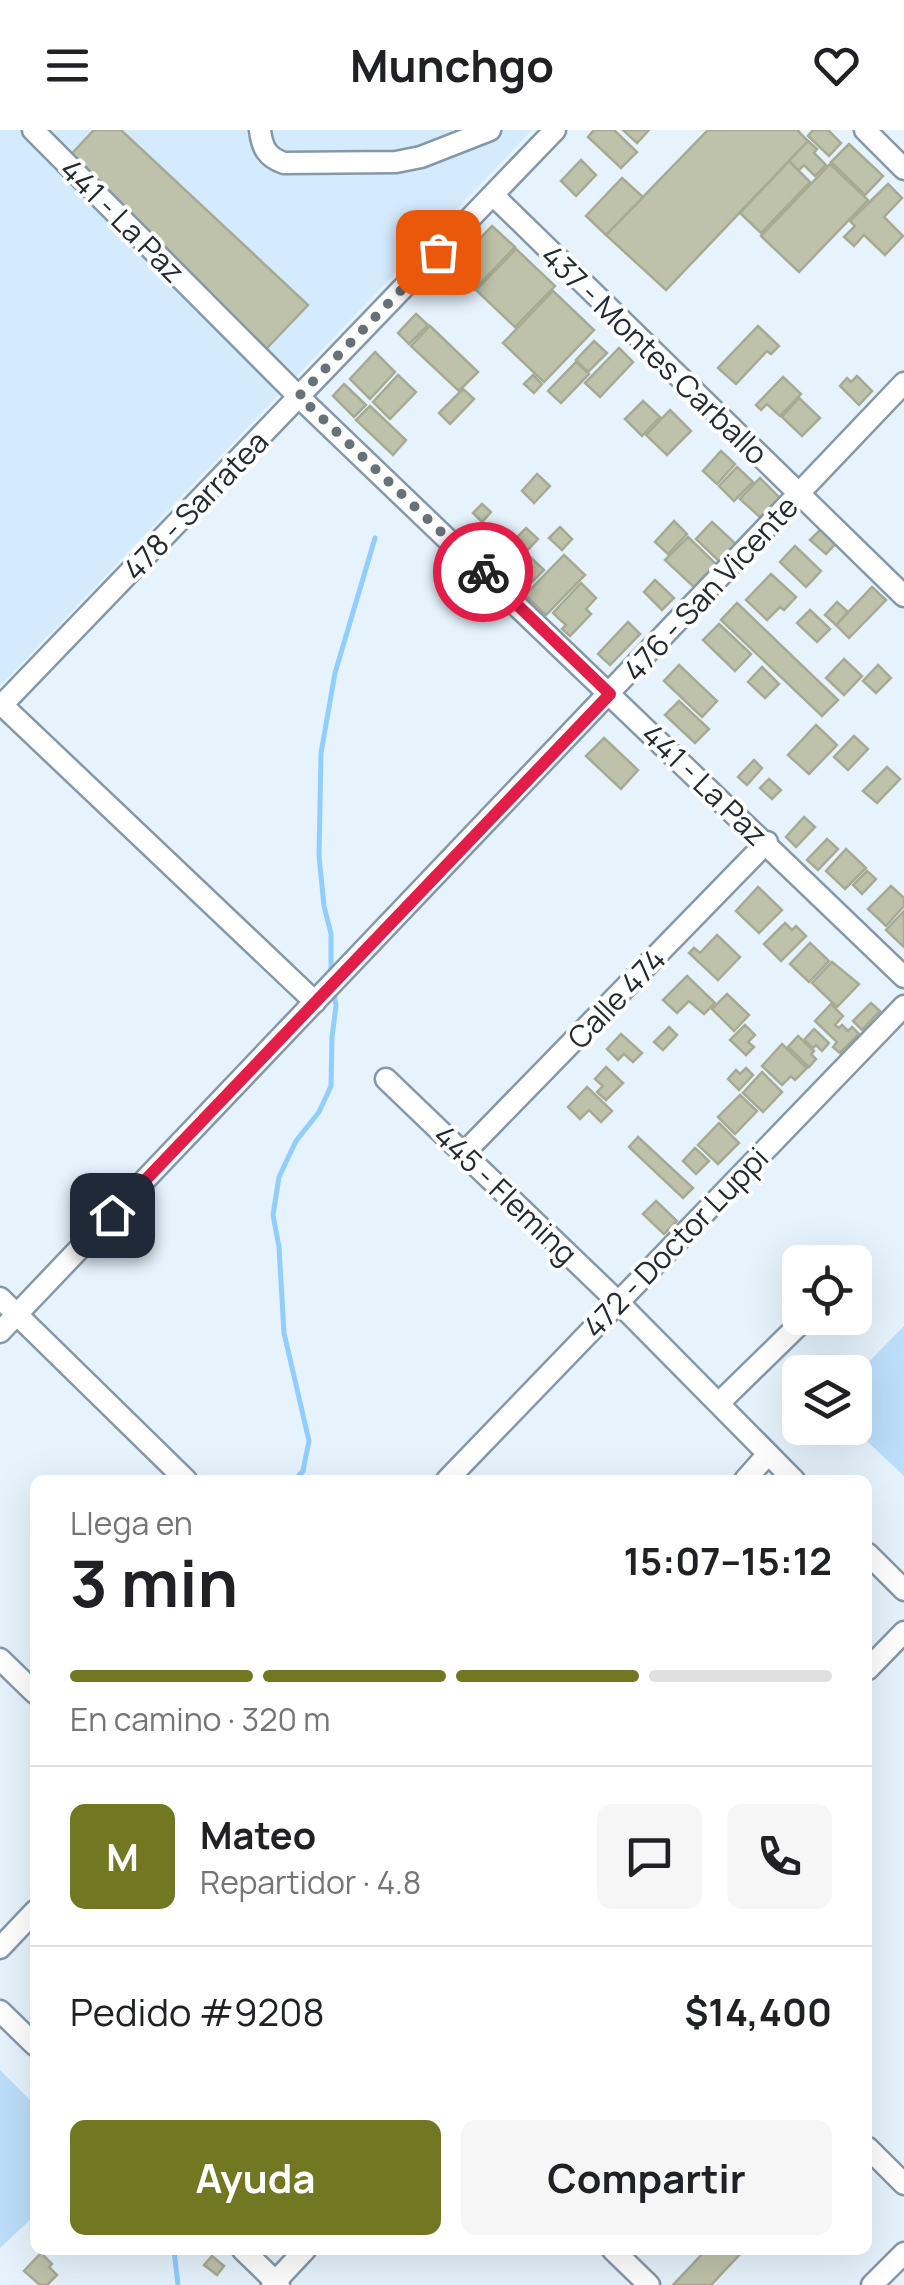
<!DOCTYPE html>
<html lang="es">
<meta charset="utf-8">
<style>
body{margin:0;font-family:Manrope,sans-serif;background:#f6f6f6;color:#202124;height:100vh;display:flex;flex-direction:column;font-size:38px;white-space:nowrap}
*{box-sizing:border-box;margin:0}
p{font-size:32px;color:#757577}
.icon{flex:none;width:55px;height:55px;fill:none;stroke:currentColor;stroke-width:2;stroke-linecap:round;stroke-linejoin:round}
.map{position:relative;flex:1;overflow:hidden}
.side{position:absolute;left:30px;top:1345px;width:842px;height:780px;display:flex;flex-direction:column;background:#fff;border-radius:15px;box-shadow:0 10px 40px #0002}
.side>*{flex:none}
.buttons{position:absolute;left:782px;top:1115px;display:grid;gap:20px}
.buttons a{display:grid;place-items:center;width:90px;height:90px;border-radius:15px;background:#fff;box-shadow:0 10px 40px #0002;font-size:50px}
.pin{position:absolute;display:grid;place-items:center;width:85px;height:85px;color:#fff;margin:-42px;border-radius:20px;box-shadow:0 5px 15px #0006}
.courier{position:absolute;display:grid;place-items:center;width:100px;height:100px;margin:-50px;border:8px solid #e11d48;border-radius:50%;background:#fff;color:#222;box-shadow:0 2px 12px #0007}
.headline em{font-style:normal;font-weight:700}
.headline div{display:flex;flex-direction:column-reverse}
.headline{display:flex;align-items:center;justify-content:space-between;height:170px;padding:0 40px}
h1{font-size:65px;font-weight:700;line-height:75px}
.bar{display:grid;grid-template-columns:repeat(4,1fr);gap:15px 10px;align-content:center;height:120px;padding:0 40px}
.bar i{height:12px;border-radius:8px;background:#e0e0e0}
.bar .current{background:#717821}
.bar p{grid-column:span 4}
.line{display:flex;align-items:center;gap:25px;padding:0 40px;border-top:2px solid #e0e0e0}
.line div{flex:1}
.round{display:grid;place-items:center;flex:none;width:105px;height:105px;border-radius:15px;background:#f6f6f6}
.primary-button{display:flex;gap:20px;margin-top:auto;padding:20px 40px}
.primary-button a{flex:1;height:115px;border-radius:15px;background:#717821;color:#fff;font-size:40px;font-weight:700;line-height:115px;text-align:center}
.primary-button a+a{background:#f6f6f6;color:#202124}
header{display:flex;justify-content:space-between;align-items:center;height:130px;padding:0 40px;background:#fff;font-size:45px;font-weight:700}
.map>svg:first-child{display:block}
.built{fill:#d4eafd}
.green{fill:#bcdefa}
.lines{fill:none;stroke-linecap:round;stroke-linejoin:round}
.stream{stroke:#91cefe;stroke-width:5}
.building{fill:#bfc2aa;stroke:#a6aa92;stroke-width:2.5}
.minor-casing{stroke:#8498a9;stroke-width:25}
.minor{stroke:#fff;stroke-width:20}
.done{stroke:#677178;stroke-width:10;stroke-dasharray:0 18}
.route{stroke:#e11d48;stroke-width:12}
.labels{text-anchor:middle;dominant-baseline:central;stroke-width:8;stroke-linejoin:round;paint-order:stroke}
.street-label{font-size:30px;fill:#232b31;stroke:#fefefe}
</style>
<header><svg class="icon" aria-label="menu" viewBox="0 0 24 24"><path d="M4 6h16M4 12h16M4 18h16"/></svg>Munchgo<svg class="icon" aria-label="heart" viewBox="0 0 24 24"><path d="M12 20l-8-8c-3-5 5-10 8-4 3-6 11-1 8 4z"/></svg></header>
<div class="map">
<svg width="904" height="2155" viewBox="0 0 904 2155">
<rect width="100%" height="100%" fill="#e6f3fd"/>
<path class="built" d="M 0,0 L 532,0 L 0,556 Z"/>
<g class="green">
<path d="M 904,1196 L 904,1346 L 853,1298 L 855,1246 Z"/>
<path d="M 0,1940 L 35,1975 L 35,2085 L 0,2118 Z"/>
</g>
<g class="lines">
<g class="stream">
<path d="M 331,846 L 331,804 L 324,776 L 319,726 L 321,623 L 335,543 L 375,408"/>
<path d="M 295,1350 L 303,1341 L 309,1311 L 284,1203 L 279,1117 L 273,1085 L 279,1047 L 296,1011 L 319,982 L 331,956 L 332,907 L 336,876 L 334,862"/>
<path d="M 174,2120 L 178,2155"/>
</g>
</g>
<g class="building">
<path d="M 94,0 L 121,0 L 308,175 L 266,219 L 65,31 Z"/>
<path d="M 594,0 L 614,0 L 637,22 L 621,38 L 588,7 Z"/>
<path d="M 623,0 L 649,0 L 637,13 Z"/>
<path d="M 708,0 L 797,0 L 808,11 L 666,160 L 606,105 Z"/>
<path d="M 813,0 L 828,0 L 841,13 L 829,26 L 808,6 Z"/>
<path d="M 808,11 L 817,19 L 814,23 L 826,35 L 815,46 L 804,35 L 798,41 L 789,31 Z"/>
<path d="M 849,14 L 883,46 L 865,65 L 831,32 Z"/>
<path d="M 581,30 L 596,45 L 576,66 L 561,51 Z"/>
<path d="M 789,31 L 810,52 L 761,103 L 740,83 Z"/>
<path d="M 830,34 L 868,70 L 799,142 L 761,106 Z"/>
<path d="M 622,48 L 643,67 L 606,105 L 586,86 Z"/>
<path d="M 888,54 L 902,68 L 884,87 L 903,106 L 885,125 L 864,105 L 854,116 L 844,107 L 855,96 L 850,91 Z"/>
<path d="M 492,96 L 515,117 L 474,160 L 451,139 Z"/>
<path d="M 516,119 L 555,156 L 515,197 L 476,160 Z"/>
<path d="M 553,161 L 594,200 L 544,252 L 503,213 Z"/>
<path d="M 416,184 L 428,195 L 409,214 L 398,203 Z"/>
<path d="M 430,196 L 478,242 L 459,261 L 411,216 Z"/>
<path d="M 758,196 L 779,216 L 771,224 L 767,221 L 736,254 L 718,238 Z"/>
<path d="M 594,211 L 607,223 L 588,242 L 576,230 Z"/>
<path d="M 619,218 L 633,232 L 600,267 L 585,253 Z"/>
<path d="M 375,222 L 395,242 L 370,269 L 350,249 Z"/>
<path d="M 576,232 L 589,244 L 561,273 L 548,261 Z"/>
<path d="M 398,245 L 416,262 L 390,289 L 373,272 Z"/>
<path d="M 533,245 L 542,254 L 534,263 L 524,254 Z"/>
<path d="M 857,246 L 872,261 L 859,275 L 840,256 L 847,248 L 851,252 Z"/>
<path d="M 783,247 L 801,264 L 780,286 L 767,274 L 761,280 L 756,275 Z"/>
<path d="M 344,254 L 366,275 L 354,287 L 333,266 Z"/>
<path d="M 463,259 L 474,269 L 450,294 L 439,283 Z"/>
<path d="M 799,268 L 820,288 L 802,306 L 782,287 Z"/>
<path d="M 643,271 L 660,287 L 642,306 L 625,289 Z"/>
<path d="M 370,276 L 406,310 L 393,325 L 356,290 Z"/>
<path d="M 670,280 L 691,301 L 667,325 L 646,305 Z"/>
<path d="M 721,321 L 735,334 L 717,354 L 703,341 Z"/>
<path d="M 737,337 L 753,352 L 734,371 L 719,356 Z"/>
<path d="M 537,344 L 550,356 L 534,373 L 522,361 Z"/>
<path d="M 760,348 L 781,369 L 762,389 L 740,369 Z"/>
<path d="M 482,374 L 491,382 L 482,392 L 473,383 Z"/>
<path d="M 674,391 L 687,404 L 668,424 L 655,412 Z"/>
<path d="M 712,392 L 738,416 L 722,434 L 696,409 Z"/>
<path d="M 560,397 L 572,409 L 562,420 L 549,408 Z"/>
<path d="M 823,397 L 838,411 L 826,424 L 810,410 Z"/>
<path d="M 526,398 L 538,409 L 521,427 L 509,416 Z"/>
<path d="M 688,407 L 717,435 L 695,458 L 665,430 Z"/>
<path d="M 795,416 L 821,441 L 806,457 L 780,432 Z"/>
<path d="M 528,425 L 544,440 L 527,457 L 511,442 Z"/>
<path d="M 564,425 L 585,445 L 546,485 L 525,465 Z"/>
<path d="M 771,444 L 796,467 L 784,480 L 780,477 L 767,490 L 746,470 Z"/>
<path d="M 655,450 L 674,468 L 662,480 L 644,462 Z"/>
<path d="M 581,453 L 596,468 L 586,479 L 591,484 L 570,506 L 562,499 L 566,495 L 553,483 Z"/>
<path d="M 872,457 L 886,470 L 849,508 L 836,495 Z"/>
<path d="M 837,472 L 848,482 L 836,495 L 825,485 Z"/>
<path d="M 737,473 L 838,570 L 822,586 L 721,490 Z"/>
<path d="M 810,480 L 830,499 L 817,512 L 797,493 Z"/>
<path d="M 628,492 L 640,504 L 610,535 L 598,524 Z"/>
<path d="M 719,494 L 751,524 L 735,541 L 703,510 Z"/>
<path d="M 844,529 L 862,546 L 844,565 L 826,548 Z"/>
<path d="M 679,535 L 717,571 L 702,587 L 664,551 Z"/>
<path d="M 878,535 L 891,548 L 876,563 L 863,551 Z"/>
<path d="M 762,537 L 779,554 L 765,568 L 748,552 Z"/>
<path d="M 679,571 L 709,599 L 695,613 L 665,585 Z"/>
<path d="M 816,595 L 837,615 L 809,644 L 788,625 Z"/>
<path d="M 854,606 L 868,619 L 848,640 L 834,627 Z"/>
<path d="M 604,608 L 638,640 L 621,659 L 586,626 Z"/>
<path d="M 754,630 L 762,638 L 747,655 L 738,647 Z"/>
<path d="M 887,637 L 900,649 L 877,673 L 863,661 Z"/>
<path d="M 769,649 L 781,660 L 772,669 L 760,658 Z"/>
<path d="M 804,687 L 815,697 L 796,717 L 786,707 Z"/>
<path d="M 827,709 L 838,719 L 818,740 L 807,730 Z"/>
<path d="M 846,719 L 866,738 L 845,759 L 826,741 Z"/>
<path d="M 867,741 L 876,749 L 862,764 L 853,755 Z"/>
<path d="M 891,756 L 904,768 L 904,776 L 886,796 L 868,779 Z"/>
<path d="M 758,757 L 782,780 L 759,803 L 736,781 Z"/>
<path d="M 904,781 L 904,817 L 886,800 Z"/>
<path d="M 785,793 L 792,800 L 796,796 L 806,806 L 781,831 L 764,814 Z"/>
<path d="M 717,805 L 740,827 L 718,850 L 689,823 L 694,818 L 700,823 Z"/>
<path d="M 810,813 L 829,831 L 809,852 L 790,834 Z"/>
<path d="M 832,832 L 859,854 L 837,877 L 812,853 Z"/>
<path d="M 687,846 L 715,873 L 704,884 L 689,871 L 677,883 L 663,870 Z"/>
<path d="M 727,864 L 749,885 L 734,901 L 712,879 Z"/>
<path d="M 871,873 L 880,881 L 862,900 L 853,891 Z"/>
<path d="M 831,874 L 843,886 L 835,895 L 839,898 L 842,895 L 848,901 L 852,897 L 859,904 L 840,923 L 833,917 L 837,912 L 815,891 Z"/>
<path d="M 745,895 L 755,905 L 748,912 L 754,917 L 746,925 L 730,910 Z"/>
<path d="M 669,897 L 677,905 L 663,920 L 654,912 Z"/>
<path d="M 814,899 L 829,913 L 822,921 L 816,915 L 813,918 L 804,910 Z"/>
<path d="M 621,904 L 642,923 L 633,932 L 624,924 L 618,930 L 607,919 Z"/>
<path d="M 798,906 L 814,921 L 811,924 L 816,929 L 809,937 L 788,917 Z"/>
<path d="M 782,914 L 807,938 L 795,950 L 791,946 L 782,955 L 762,936 Z"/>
<path d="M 606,937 L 623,953 L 606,970 L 597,962 L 603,956 L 595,949 Z"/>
<path d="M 746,938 L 753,945 L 739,960 L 728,949 L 736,940 L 740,944 Z"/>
<path d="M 762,942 L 782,962 L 763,982 L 743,963 Z"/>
<path d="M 587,957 L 612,981 L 601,992 L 589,980 L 580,989 L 568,977 Z"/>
<path d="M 740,965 L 757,981 L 735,1004 L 718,987 Z"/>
<path d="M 719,993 L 739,1013 L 718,1034 L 698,1015 Z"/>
<path d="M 638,1007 L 693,1058 L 683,1068 L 629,1017 Z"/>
<path d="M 695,1018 L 709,1031 L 696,1044 L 683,1031 Z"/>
<path d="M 656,1071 L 677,1091 L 664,1104 L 643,1084 Z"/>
<path d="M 706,2120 L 744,2120 L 711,2155 L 673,2155 Z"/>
<path d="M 41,2123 L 52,2134 L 49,2137 L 57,2145 L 47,2155 L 40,2155 L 24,2141 Z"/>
<path d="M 212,2126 L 224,2136 L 217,2145 L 204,2135 Z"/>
</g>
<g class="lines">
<g class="minor-casing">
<g id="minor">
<path d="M 33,0 L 299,267 L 904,847"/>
<path d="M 260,0 C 262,18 267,27 284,33 L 396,32 L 421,27 L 490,0"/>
<path d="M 865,0 L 904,39"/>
<path d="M 493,65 L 904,466"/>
<path d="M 0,573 L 315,872"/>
<path d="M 0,577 L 555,0"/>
<path d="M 386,949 L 617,1171 L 794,1350"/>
<path d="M 464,1023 L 767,712"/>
<path d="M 0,1168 L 186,1350"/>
<path d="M 0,1202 L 904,253"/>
<path d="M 720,1272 L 806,1188"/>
<path d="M 447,1350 L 904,876"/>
<path d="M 745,1350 L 768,1324"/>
<path d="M 868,1424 L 904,1460"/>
<path d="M 0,1529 L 35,1563"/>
<path d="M 868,1539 L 904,1502"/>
<path d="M 0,1818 L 35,1781"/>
<path d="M 0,1881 L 35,1915"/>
<path d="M 868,2018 L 904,2054"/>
<path d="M 243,2120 L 279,2155"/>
<path d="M 613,2120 L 649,2155"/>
<path d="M 272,2155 L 305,2120"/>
<path d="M 872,2155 L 904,2123"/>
</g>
</g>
<use href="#minor" class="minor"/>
</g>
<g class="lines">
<path class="done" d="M 438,122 L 299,266 L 483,442"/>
<path class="route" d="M 112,1085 L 610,564 L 483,442"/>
</g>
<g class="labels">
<g class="street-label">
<text transform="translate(123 90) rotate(45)">441 - La Paz</text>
<text transform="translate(655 224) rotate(44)">437 - Montes Carballo</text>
<text transform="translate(195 375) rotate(-46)">478 - Sarratea</text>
<text transform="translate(710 458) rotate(-47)">476 - San Vicente</text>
<text transform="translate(705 654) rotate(44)">441 - La Paz</text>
<text transform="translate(616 868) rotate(-46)">Calle 474</text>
<text transform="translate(506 1064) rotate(44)">445 - Fleming</text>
<text transform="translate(675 1112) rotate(-46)">472 - Doctor Luppi</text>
</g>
</g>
</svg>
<div class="buttons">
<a><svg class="icon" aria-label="locate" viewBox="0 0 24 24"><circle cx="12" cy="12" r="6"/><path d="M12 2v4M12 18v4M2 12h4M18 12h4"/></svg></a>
<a><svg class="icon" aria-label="layers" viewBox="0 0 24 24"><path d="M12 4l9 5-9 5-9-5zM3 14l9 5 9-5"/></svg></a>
</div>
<div class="pin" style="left:438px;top:122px;background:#ea580c"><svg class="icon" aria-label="bag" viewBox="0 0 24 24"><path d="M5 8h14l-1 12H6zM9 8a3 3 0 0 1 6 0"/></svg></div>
<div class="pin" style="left:112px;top:1085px;background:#1f2937"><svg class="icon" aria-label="home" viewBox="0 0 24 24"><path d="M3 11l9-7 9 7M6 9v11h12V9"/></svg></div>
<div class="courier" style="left:483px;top:442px"><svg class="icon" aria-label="bike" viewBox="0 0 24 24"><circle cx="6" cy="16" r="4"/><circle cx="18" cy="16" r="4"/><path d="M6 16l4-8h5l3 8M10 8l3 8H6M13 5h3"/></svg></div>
<section class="side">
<div class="headline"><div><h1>3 min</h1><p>Llega en</p></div><em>15:07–15:12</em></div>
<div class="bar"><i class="current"></i><i class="current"></i><i class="current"></i><i></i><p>En camino · 320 m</p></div>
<div class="line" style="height:180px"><b class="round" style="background:#717821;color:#fff">M</b><div><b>Mateo</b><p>Repartidor · 4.8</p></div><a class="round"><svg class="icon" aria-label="chat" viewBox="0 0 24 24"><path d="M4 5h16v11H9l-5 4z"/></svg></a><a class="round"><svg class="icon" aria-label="phone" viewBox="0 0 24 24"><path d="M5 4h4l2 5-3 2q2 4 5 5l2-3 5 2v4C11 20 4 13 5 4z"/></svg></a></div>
<div class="line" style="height:130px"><div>Pedido #9208</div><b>$14,400</b></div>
<div class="primary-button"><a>Ayuda</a><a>Compartir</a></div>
</section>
</div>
